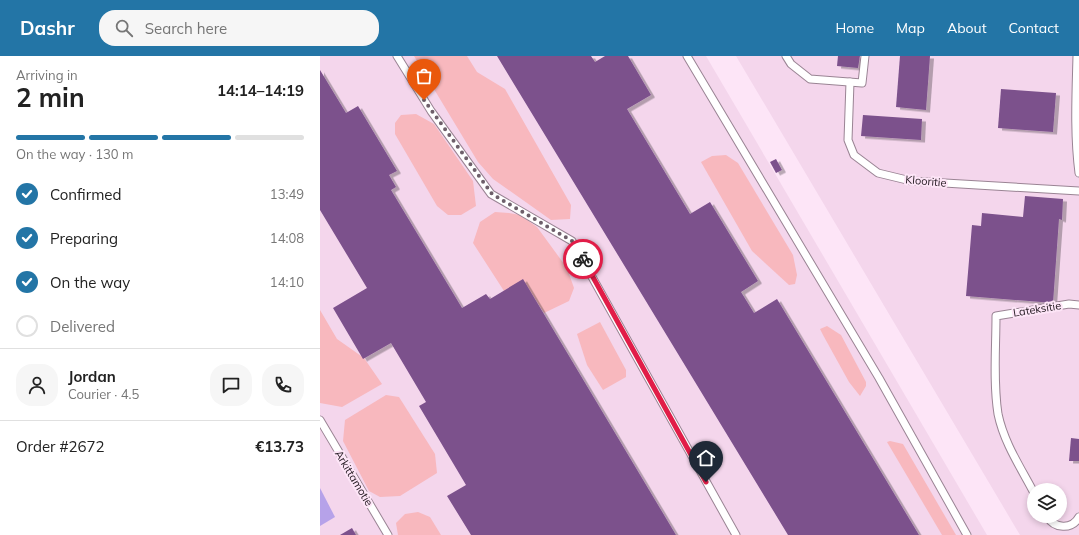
<!DOCTYPE html>
<meta charset="utf-8">
<style>
body{margin:0;font-family:Mulish,sans-serif;background:#f6f6f6;color:#222;height:100vh;display:flex;flex-direction:column;font-size:15px;white-space:nowrap}
*{box-sizing:border-box;margin:0}
p{font-size:13px;color:#767676}
.icon{flex:none;width:22px;height:22px;fill:none;stroke:currentColor;stroke-width:2;stroke-linecap:round;stroke-linejoin:round}
.map{position:relative;flex:1;overflow:hidden}
.drawer{display:flex;flex-direction:column;background:#fff;width:320px}
.drawer>*{flex:none}
.buttons{position:absolute;left:707px;top:427px;display:grid;gap:8px}
.buttons a{display:grid;place-items:center;width:40px;height:40px;border-radius:50%;background:#fff;box-shadow:0 2px 6px #0003;font-size:20px}
.pin{position:absolute;display:grid;place-items:center;width:34px;height:34px;color:#fff;margin:-41px -17px;border-radius:50% 50% 50% 0;rotate:-45deg;box-shadow:0 0 4px #0007}
.pin .icon{rotate:45deg}
.courier{position:absolute;display:grid;place-items:center;width:40px;height:40px;margin:-20px;border:3px solid #e11d48;border-radius:50%;background:#fff;color:#222;box-shadow:0 1px 5px #0007}
.head em{font-style:normal;font-weight:700}
.head div{display:flex;flex-direction:column-reverse}
.head{display:flex;align-items:center;justify-content:space-between;height:68px;padding:0 16px}
h1{font-size:26px;font-weight:700;line-height:30px}
.bar{display:grid;grid-template-columns:repeat(4,1fr);gap:6px 4px;align-content:center;height:48px;padding:0 16px}
.bar i{height:5px;border-radius:3px;background:#e0e0e0}
.bar .current{background:#2375a6}
.bar p{grid-column:span 4}
.line{display:flex;align-items:center;gap:10px;padding:0 16px;border-top:1px solid #e0e0e0}
.line div{flex:1}
.round{display:grid;place-items:center;flex:none;width:42px;height:42px;border-radius:16px;background:#f6f6f6}
ol{padding:0 16px;list-style:none}
li{display:flex;align-items:center;gap:12px;height:44px}
li p{margin-inline-start:auto}
li .icon{padding:4px;border-radius:50%;background:#2375a6;color:#fff;stroke-width:4}
li:last-child{color:#767676}
li i{width:22px;height:22px;border:2px solid #e0e0e0;border-radius:50%}
header{display:flex;align-items:center;gap:24px;box-sizing:border-box;height:56px;padding:0 20px;background:#2375a6;color:#fff}
header strong{font-size:19px}
nav{display:flex;gap:22px;margin-inline-start:auto;font-size:14px}
.search{width:280px;height:36px;background:#f6f6f6;display:flex;align-items:center;gap:10px;box-sizing:border-box;padding:0 14px;border-radius:16px;color:#767676;font-size:15px}
main{display:flex;flex:1;min-height:0}
.map>svg:first-child{display:block}
.built{fill:#f4d6ec;fill-rule:evenodd}
.green{fill:#f8b8be}
.water{fill:#b6a2e9}
.building{fill:#7c518c;filter:url(#shadow)}
.lines{fill:none;stroke-linecap:round;stroke-linejoin:round}
.service-casing{stroke:#9a8494;stroke-width:9}
.service{stroke:#fff;stroke-width:7}
.done{stroke:#6d5f6a;stroke-width:4;stroke-dasharray:0 7.2}
.route{stroke:#e11d48;stroke-width:5}
.labels{text-anchor:middle;dominant-baseline:central;stroke-width:4;stroke-linejoin:round;paint-order:stroke}
.street-label{font-size:11px;fill:#20171e;stroke:#fde5f7}
</style>
<header>
<strong>Dashr</strong>
<div class="search"><svg class="icon" aria-label="search" viewBox="0 0 24 24"><circle cx="10" cy="10" r="6"/><path d="M15 15l6 6"/></svg>Search here</div>
<nav><a>Home</a><a>Map</a><a>About</a><a>Contact</a></nav>
</header>
<main>
<section class="drawer">
<div class="head"><div><h1>2 min</h1><p>Arriving in</p></div><em>14:14–14:19</em></div>
<div class="bar"><i class="current"></i><i class="current"></i><i class="current"></i><i></i><p>On the way · 130 m</p></div>
<ol>
<li><svg class="icon" aria-label="check" viewBox="0 0 24 24"><path d="M5 12l5 5 9-10"/></svg>Confirmed<p>13:49</p></li>
<li><svg class="icon" aria-label="check" viewBox="0 0 24 24"><path d="M5 12l5 5 9-10"/></svg>Preparing<p>14:08</p></li>
<li><svg class="icon" aria-label="check" viewBox="0 0 24 24"><path d="M5 12l5 5 9-10"/></svg>On the way<p>14:10</p></li>
<li><i></i>Delivered</li>
</ol>
<div class="line" style="height:72px"><a class="round"><svg class="icon" aria-label="person" viewBox="0 0 24 24"><circle cx="12" cy="8" r="4"/><path d="M4 21q1-7 8-7t8 7"/></svg></a><div><b>Jordan</b><p>Courier · 4.5</p></div><a class="round"><svg class="icon" aria-label="chat" viewBox="0 0 24 24"><path d="M4 5h16v11H9l-5 4z"/></svg></a><a class="round"><svg class="icon" aria-label="phone" viewBox="0 0 24 24"><path d="M5 4h4l2 5-3 2q2 4 5 5l2-3 5 2v4C11 20 4 13 5 4z"/></svg></a></div>
<div class="line" style="height:52px"><div>Order #2672</div><b>€13.73</b></div>
</section>
<div class="map">
<svg width="759" height="479" viewBox="0 0 759 479">
<defs>
<filter id="shadow"><feDropShadow dx="4" dy="2.5" stdDeviation="0" flood-color="#0004"/></filter>
</defs>
<rect width="100%" height="100%" fill="#fde5f7"/>
<g class="built">
<path d="M 0,0 L 386,0 L 667,479 L 0,479 Z"/>
<path d="M 416,0 L 759,0 L 759,479 L 700,479 ZM 714,434 L 740,434 L 740,460 L 714,460 Z"/>
</g>
<g class="green">
<path d="M 94,0 L 147,0 L 157,16 L 185,33 L 251,149 L 250,163 L 231,164 L 173,123 L 158,106 Z"/>
<path d="M 96,58 L 114,68 L 153,125 L 156,150 L 141,159 L 128,159 L 117,150 L 75,78 L 75,67 L 81,59 Z"/>
<path d="M 406,99 L 418,107 L 473,199 L 477,219 L 475,228 L 469,229 L 432,195 L 381,106 L 392,100 Z"/>
<path d="M 175,156 L 189,157 L 200,159 L 217,171 L 247,212 L 254,232 L 249,245 L 224,257 L 203,224 L 184,235 L 153,187 L 160,166 Z"/>
<path d="M 0,254 L 17,283 L 44,302 L 62,328 L 22,351 L 0,347 Z"/>
<path d="M 280,266 L 306,314 L 306,321 L 283,334 L 267,309 L 257,278 Z"/>
<path d="M 507,270 L 521,279 L 546,326 L 546,330 L 540,340 L 529,326 L 503,279 L 500,273 Z"/>
<path d="M 66,339 L 79,341 L 115,398 L 117,417 L 80,440 L 60,441 L 49,435 L 23,385 L 25,364 Z"/>
<path d="M 570,385 L 583,388 L 636,479 L 622,479 L 567,386 Z"/>
<path d="M 98,456 L 110,461 L 121,479 L 78,479 L 76,467 L 85,458 Z"/>
</g>
<path class="water" d="M 0,432 L 15,461 L 0,470 Z"/>
<g class="building">
<path d="M 177,0 L 271,0 L 275,6 L 285,0 L 308,0 L 331,39 L 307,53 L 370,158 L 390,146 L 438,225 L 421,236 L 434,257 L 457,243 L 599,479 L 468,479 Z"/>
<path d="M 518,0 L 540,0 L 538,12 L 517,10 Z"/>
<path d="M 580,0 L 610,0 L 606,54 L 576,51 Z"/>
<path d="M 0,14 L 26,57 L 38,50 L 77,115 L 69,119 L 76,131 L 71,134 L 142,252 L 166,238 L 170,243 L 203,223 L 356,479 L 151,479 L 127,440 L 146,429 L 99,350 L 106,346 L 71,287 L 43,303 L 13,252 L 47,232 L 0,154 Z"/>
<path d="M 681,33 L 736,37 L 733,76 L 678,72 Z"/>
<path d="M 543,59 L 602,63 L 601,84 L 541,80 Z"/>
<path d="M 456,103 L 462,114 L 456,117 L 450,106 Z"/>
<path d="M 705,140 L 743,143 L 742,164 L 739,163 L 733,247 L 646,240 L 652,169 L 661,170 L 662,157 L 703,161 Z"/>
<path d="M 751,382 L 759,383 L 759,405 L 749,405 Z"/>
<path d="M 32,472 L 36,479 L 20,479 Z"/>
</g>
<g class="lines">
<g class="service-casing">
<g id="service">
<path d="M 77,0 L 111,55 L 171,138 L 252,185 L 416,479"/>
<path d="M 367,0 L 559,322 L 647,479"/>
<path d="M 466,0 L 471,8 L 490,23 L 542,27 L 545,0"/>
<path d="M 757,0 C 756,39 754,78 759,117"/>
<path d="M 530,26 L 528,84 L 534,99 L 558,117 L 591,125 L 759,135"/>
<path d="M 0,364 L 68,479"/>
<path d="M 714,437 C 701,412 684,387 678,358 C 673,326 676,292 676,260 L 749,248 L 759,249"/>
<path d="M 727,460 C 734,473 752,474 759,461"/>
</g>
</g>
<use href="#service" class="service"/>
</g>
<g class="lines">
<path class="done" d="M 104,44 L 172,138 L 252,185 L 263,203"/>
<path class="route" d="M 263,203 L 386,426"/>
</g>
<g class="labels">
<g class="street-label">
<text transform="translate(606 125) rotate(5)">Klooritie</text>
<text transform="translate(717 253) rotate(-9)">Lateksitie</text>
<text transform="translate(34 422) rotate(59)">Arkittamotie</text>
</g>
</g>
</svg>
<div class="buttons">
<a><svg class="icon" aria-label="layers" viewBox="0 0 24 24"><path d="M12 4l9 5-9 5-9-5zM3 14l9 5 9-5"/></svg></a>
</div>
<div class="pin" style="left:104px;top:44px;background:#ea580c"><svg class="icon" aria-label="bag" viewBox="0 0 24 24"><path d="M5 8h14l-1 12H6zM9 8a3 3 0 0 1 6 0"/></svg></div>
<div class="pin" style="left:386px;top:426px;background:#1f2937"><svg class="icon" aria-label="home" viewBox="0 0 24 24"><path d="M3 11l9-7 9 7M6 9v11h12V9"/></svg></div>
<div class="courier" style="left:263px;top:203px"><svg class="icon" aria-label="bike" viewBox="0 0 24 24"><circle cx="6" cy="16" r="4"/><circle cx="18" cy="16" r="4"/><path d="M6 16l4-8h5l3 8M10 8l3 8H6M13 5h3"/></svg></div>
</div>
</main>
